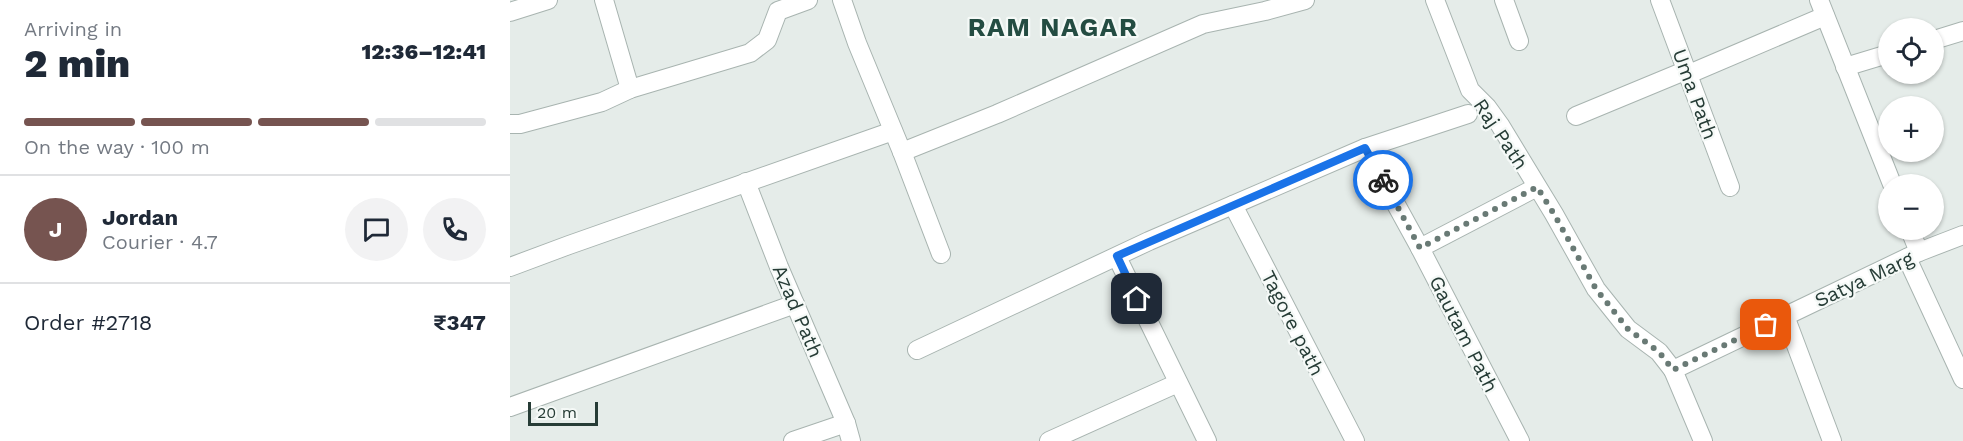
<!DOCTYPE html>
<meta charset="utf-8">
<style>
body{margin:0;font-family:"Work Sans",sans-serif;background:#f2f2f3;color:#1f2937;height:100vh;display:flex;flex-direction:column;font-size:22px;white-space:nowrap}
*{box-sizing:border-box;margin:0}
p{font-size:20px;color:#747a83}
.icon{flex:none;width:33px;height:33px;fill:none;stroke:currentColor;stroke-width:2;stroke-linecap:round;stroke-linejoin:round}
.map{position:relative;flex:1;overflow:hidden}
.details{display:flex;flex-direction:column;background:#fff;width:510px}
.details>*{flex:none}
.fabs{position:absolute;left:1368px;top:18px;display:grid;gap:12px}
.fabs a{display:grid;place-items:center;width:66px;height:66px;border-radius:50%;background:#fff;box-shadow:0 2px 4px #0004;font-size:30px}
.scale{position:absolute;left:18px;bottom:15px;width:70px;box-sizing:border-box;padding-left:6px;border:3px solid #263c36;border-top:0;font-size:16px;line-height:21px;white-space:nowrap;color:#263c36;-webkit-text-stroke:4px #f5f9f7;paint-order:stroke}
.pin{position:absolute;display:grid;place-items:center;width:51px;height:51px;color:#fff;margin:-26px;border-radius:12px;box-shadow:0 3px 9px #0006}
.courier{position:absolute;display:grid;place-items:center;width:60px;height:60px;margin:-30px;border:4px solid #1a73e8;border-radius:50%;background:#fff;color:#222;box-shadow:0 2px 8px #0007}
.summary em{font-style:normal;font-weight:800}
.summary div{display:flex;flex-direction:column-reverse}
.summary{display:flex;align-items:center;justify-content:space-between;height:102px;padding:0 24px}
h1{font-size:39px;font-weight:800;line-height:45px}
.bar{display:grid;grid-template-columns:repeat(4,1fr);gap:9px 6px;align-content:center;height:72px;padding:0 24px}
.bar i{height:8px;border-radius:4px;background:#e0e1e3}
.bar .on{background:#765450}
.bar p{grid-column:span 4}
.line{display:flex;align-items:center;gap:15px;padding:0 24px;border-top:2px solid #e0e1e3}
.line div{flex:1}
.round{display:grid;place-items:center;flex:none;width:63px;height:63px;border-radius:32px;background:#f2f2f3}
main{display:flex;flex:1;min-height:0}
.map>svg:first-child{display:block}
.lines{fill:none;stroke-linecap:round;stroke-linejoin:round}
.street-casing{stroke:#a8b4b0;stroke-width:20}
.street{stroke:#fff;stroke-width:18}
.done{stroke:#697a75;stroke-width:6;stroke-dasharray:0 10.8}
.route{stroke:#1a73e8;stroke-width:8}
.labels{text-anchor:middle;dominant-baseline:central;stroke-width:4.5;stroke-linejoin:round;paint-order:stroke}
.street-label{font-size:20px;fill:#263c36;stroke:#f5f9f7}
.district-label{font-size:26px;font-weight:bold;letter-spacing:1.5px;fill:#244c42;stroke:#f5f9f7}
</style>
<main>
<section class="details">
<div class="summary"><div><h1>2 min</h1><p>Arriving in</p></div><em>12:36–12:41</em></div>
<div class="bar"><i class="on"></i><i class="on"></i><i class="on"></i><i></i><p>On the way · 100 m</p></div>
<div class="line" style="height:108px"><b class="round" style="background:#765450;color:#fff">J</b><div><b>Jordan</b><p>Courier · 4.7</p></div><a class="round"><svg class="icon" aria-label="chat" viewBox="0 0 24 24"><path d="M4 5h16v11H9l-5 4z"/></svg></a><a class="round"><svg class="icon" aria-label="phone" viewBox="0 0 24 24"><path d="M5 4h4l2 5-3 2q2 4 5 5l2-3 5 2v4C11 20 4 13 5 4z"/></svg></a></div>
<div class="line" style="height:78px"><div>Order #2718</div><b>₹347</b></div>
</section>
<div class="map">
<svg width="1453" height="441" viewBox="0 0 1453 441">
<rect width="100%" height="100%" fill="#e5ece9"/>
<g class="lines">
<g class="street-casing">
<g id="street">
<path d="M 94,0 L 120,89"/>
<path d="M 332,0 L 347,43 L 392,152 L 487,114 L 693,24 L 755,11 L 795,0"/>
<path d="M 925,0 L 960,90 L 977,107 L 990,125 L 1044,214 L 1086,289 L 1118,329 L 1149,352 L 1163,370"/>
<path d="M 994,0 L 1009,41"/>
<path d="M 1150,0 L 1220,187"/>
<path d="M 1309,0 L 1382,184"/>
<path d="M 0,12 L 38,0"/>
<path d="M 1424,40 L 1453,31"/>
<path d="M 1335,67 L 1378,54"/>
<path d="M 1179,74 L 1315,16"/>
<path d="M 1066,116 L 1177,70"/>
<path d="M 0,124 L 10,124 L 92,102 L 120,89 L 240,53 L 257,40 L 268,11 L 298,0"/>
<path d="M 855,148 L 958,114"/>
<path d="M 392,152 L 431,254"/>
<path d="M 236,182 L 269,267 L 336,423 L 341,441"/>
<path d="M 723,205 L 845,441"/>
<path d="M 1400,230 L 1409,252"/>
<path d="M 607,257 L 697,441"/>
<path d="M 1397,258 L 1453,379"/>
<path d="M 0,267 L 59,245 L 383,131"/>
<path d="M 1275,316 L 1322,441"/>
<path d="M 407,350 L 639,241 L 855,148 L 910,248"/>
<path d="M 0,407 L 285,304"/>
<path d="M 283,441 L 336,423"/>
<path d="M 539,441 L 668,383"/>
<path d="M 1010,441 L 910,248 L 1027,187"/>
<path d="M 1193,441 L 1163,370 L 1409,252 L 1453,235"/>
</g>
</g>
<use href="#street" class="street"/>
</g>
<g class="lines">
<path class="done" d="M 873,180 L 910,248 L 1027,187 L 1044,214 L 1086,289 L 1118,329 L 1149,352 L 1163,370 L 1256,325"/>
<path class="route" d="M 627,299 L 607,256 L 855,148 L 873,180"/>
</g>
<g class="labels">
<g class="street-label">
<text transform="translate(1185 94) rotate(70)">Uma Path</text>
<text transform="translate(991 134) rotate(56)">Raj Path</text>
<text transform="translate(1354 279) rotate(-25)">Satya Marg</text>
<text transform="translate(288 311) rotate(67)">Azad Path</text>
<text transform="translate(783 323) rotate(63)">Tagore path</text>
<text transform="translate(954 334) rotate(63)">Gautam Path</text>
</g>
<g class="district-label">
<text x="543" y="27">RAM NAGAR</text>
</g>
</g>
</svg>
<div class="fabs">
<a><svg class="icon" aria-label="locate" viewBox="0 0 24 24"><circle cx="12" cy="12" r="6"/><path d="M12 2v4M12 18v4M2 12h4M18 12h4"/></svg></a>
<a>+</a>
<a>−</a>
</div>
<div class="scale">20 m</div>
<div class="pin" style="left:1256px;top:325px;background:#ea580c"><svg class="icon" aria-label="bag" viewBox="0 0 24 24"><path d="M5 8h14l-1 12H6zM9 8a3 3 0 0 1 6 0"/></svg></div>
<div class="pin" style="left:627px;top:299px;background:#1f2937"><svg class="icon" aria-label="home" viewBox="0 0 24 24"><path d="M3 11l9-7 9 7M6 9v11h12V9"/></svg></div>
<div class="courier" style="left:873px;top:180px"><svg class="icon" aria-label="bike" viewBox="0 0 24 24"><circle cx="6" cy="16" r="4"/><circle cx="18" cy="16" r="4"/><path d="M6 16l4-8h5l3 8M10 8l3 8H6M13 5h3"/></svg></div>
</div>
</main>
